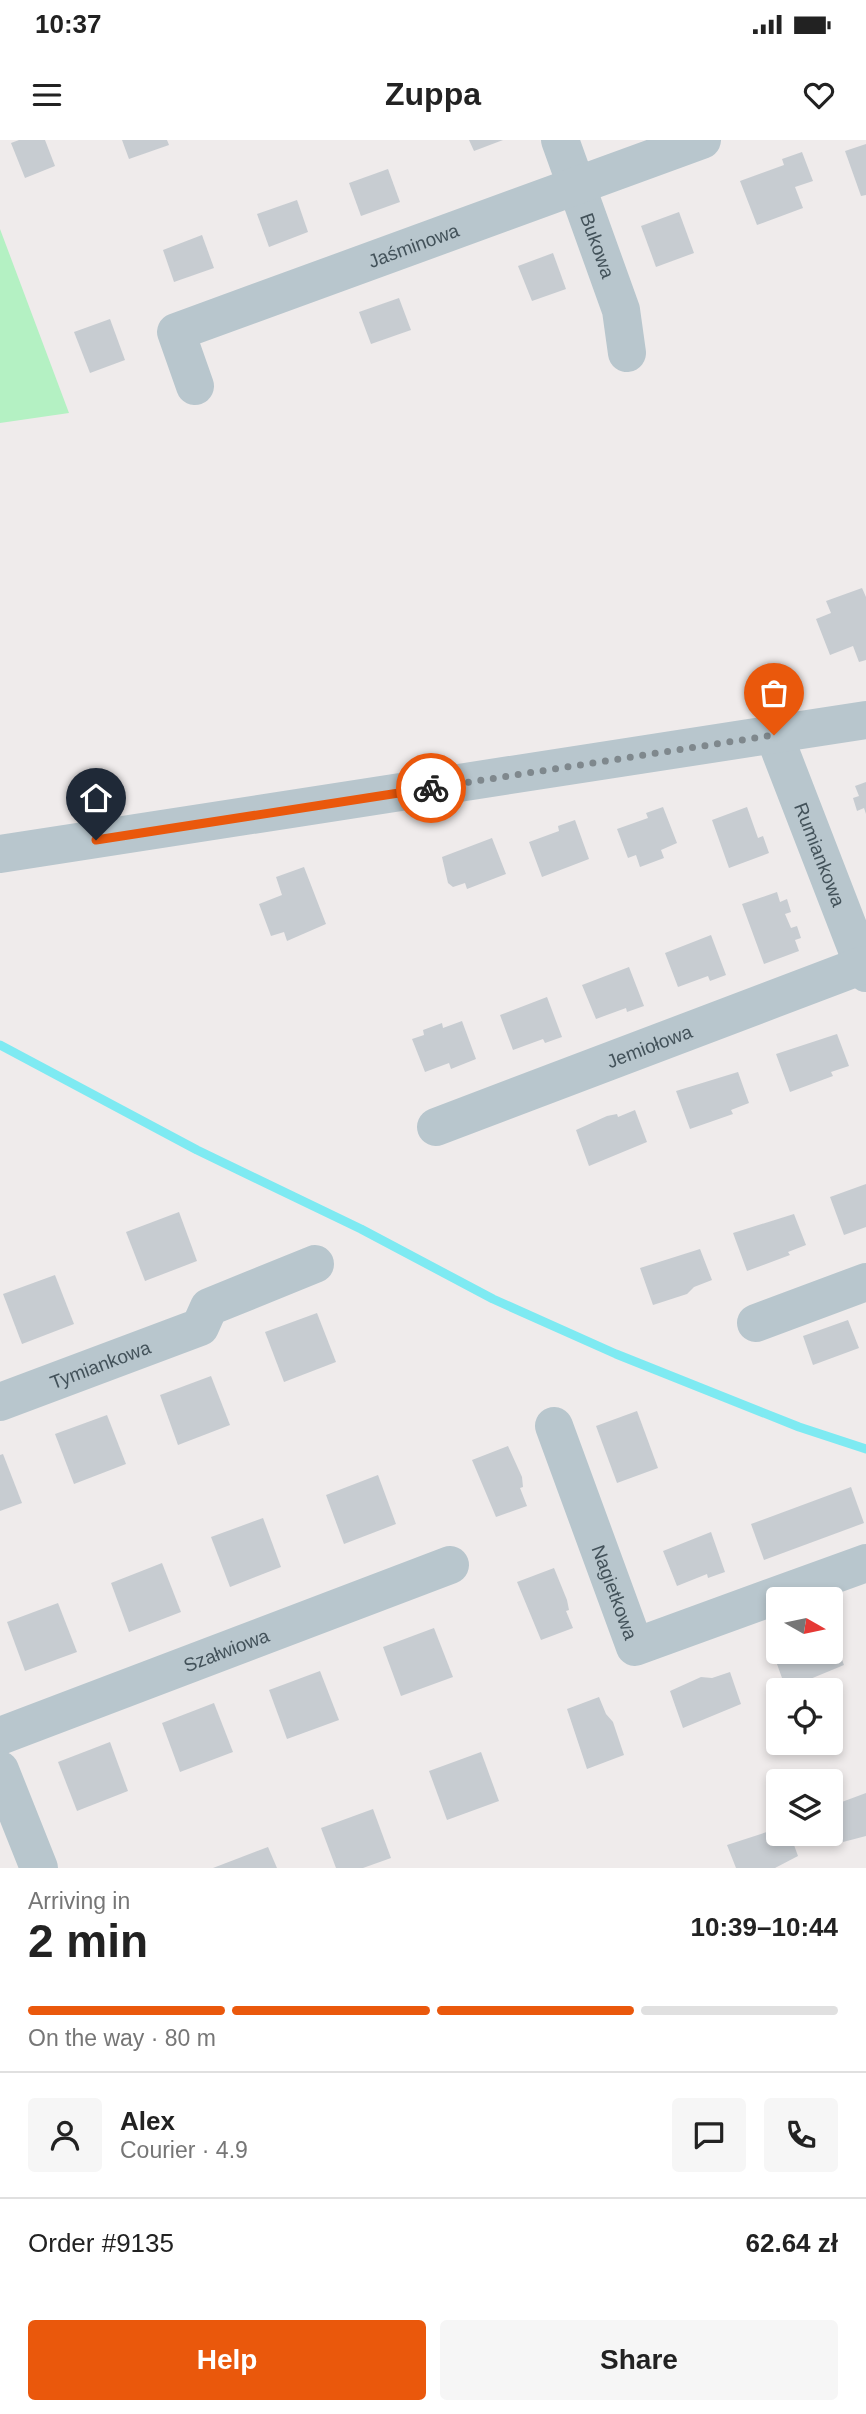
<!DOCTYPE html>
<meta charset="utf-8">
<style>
body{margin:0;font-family:Arial,sans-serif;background:#f6f6f6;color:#222;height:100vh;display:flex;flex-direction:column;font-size:26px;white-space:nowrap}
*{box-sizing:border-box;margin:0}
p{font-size:23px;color:#767676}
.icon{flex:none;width:38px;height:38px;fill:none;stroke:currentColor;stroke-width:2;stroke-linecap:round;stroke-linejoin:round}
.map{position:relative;height:1728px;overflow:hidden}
.details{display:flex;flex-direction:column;background:#fff;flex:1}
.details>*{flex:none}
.needle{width:46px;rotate:99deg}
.buttons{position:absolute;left:766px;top:1447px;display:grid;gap:14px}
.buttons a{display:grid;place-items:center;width:77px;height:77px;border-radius:7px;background:#fff;box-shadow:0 4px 10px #0003;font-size:35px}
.pin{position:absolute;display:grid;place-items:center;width:60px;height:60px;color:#fff;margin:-72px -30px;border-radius:50% 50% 50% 0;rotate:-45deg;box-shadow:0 0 7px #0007}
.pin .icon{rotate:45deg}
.courier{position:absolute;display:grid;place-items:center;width:70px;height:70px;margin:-35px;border:5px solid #ea580c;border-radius:50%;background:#fff;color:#222;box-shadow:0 2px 9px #0007}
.headline em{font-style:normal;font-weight:700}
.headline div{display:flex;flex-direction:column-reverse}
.headline{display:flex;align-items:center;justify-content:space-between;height:119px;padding:0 28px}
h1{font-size:46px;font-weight:700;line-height:52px}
.bar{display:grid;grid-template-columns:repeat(4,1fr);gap:10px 7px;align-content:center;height:84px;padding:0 28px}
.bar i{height:9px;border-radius:5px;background:#e0e0e0}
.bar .active{background:#ea580c}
.bar p{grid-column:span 4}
.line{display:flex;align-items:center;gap:18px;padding:0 28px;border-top:2px solid #e0e0e0}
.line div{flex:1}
.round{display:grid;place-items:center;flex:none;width:74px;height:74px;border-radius:7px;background:#f6f6f6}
.primary-button{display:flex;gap:14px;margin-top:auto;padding:14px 28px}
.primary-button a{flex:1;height:80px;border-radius:7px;background:#ea580c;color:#fff;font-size:28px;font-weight:700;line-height:80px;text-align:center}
.primary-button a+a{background:#f6f6f6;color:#222}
.status{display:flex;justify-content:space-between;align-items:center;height:49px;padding:0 35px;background:#fff;direction:ltr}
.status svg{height:19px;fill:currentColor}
header{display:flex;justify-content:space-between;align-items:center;height:91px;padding:0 28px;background:#fff;font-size:32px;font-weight:700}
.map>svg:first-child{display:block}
.green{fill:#b4f1c3}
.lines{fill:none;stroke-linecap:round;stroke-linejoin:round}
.stream{stroke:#7eeaf2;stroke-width:9}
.building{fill:#c7ccd1}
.minor{stroke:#b8c6cd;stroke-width:38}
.done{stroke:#7f888d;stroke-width:7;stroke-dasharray:0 12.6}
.route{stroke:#ea580c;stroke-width:9}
.labels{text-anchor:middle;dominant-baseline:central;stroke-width:5;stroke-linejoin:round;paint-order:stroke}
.street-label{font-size:19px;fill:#43525a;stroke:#fff}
</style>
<div class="status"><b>10:37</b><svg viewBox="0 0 49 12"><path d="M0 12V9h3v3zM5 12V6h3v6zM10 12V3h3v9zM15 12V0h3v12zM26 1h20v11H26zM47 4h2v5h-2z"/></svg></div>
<header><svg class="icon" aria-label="menu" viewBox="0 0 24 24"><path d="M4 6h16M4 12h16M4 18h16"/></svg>Zuppa<svg class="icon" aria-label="heart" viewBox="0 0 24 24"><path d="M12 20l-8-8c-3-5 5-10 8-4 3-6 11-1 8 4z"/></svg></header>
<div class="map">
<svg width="866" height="1728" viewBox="0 0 866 1728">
<rect width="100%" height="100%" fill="#efebeb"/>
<path class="green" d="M 0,89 L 69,273 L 0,283 Z"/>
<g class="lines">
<path class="stream" d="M 0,905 L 197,1010 L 361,1089 L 493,1159 L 616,1214 L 799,1287 L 866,1309"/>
</g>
<g class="building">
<path d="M 19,0 L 45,0 L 55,26 L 25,38 L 11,3 Z"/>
<path d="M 122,0 L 167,0 L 169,5 L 129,19 Z"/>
<path d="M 469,0 L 503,0 L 474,11 Z"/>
<path d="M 866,4 L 866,55 L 861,56 L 845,11 Z"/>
<path d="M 802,12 L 813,41 L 795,47 L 803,68 L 757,85 L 740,41 L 784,25 L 782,19 Z"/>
<path d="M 388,29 L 400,62 L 361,76 L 349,43 Z"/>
<path d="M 297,60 L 308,92 L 269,107 L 257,74 Z"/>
<path d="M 679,72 L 694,113 L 656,127 L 641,86 Z"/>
<path d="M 202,95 L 214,128 L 174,142 L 163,110 Z"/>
<path d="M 553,113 L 566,149 L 532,161 L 518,126 Z"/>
<path d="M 399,158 L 411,190 L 371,204 L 359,172 Z"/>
<path d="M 110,179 L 125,220 L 90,233 L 74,192 Z"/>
<path d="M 862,448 L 866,457 L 866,520 L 859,522 L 853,506 L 830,515 L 816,479 L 831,473 L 826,461 Z"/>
<path d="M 866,642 L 866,674 L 864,668 L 857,671 L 853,658 L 859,656 L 855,646 Z"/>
<path d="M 663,667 L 677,703 L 661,710 L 664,718 L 640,727 L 636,715 L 628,718 L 617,689 L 648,678 L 646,673 Z"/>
<path d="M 747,667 L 758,698 L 763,696 L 769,713 L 729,728 L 712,680 Z"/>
<path d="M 575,680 L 589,719 L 542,737 L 529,702 L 559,691 L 558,686 Z"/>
<path d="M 492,698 L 506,734 L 467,749 L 465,743 L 453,747 L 448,743 L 442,717 Z"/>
<path d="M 304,727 L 326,784 L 287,801 L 284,792 L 271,796 L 259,764 L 282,755 L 276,737 Z"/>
<path d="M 777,752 L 780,762 L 787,759 L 791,772 L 785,774 L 791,788 L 797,786 L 801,798 L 795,800 L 799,811 L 764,824 L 742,764 Z"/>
<path d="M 711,795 L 726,835 L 710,841 L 708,836 L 678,847 L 665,813 Z"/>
<path d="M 629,827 L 644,866 L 627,872 L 626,868 L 596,879 L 582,845 Z"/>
<path d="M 547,857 L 562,897 L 545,903 L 543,899 L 513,910 L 500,875 Z"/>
<path d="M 462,881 L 476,919 L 451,929 L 449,923 L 425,932 L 412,899 L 424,895 L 423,890 L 442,883 L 443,888 Z"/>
<path d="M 837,894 L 849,926 L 831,932 L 833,936 L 790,952 L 776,914 Z"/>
<path d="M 738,932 L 749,963 L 731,970 L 733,974 L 690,989 L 676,951 Z"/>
<path d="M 635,970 L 647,1002 L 589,1026 L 576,990 L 607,976 L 617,974 L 618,977 Z"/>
<path d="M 866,1044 L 866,1087 L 844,1095 L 830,1057 Z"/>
<path d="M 179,1072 L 197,1121 L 145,1141 L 126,1092 Z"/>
<path d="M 794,1074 L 806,1105 L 788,1112 L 790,1115 L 747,1131 L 733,1093 Z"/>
<path d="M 700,1109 L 712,1140 L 694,1147 L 687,1154 L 653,1165 L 640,1128 Z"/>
<path d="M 55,1135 L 74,1184 L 22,1204 L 3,1154 Z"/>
<path d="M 317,1173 L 336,1222 L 284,1242 L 265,1192 Z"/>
<path d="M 848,1180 L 859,1208 L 813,1225 L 803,1196 Z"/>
<path d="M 211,1236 L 230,1285 L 178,1305 L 160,1255 Z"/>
<path d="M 637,1271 L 658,1328 L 617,1343 L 596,1286 Z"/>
<path d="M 107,1275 L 126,1324 L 74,1344 L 55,1294 Z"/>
<path d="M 508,1306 L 522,1337 L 523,1347 L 520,1348 L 527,1366 L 496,1377 L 472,1320 Z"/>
<path d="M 3,1314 L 22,1363 L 0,1371 L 0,1315 Z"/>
<path d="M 378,1335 L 396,1384 L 344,1404 L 326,1355 Z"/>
<path d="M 851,1347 L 864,1383 L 764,1420 L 751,1384 Z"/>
<path d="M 263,1378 L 281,1427 L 230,1447 L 211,1397 Z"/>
<path d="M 711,1392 L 725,1432 L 708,1438 L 707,1434 L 677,1446 L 663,1411 Z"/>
<path d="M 162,1423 L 181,1472 L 129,1492 L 111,1443 Z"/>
<path d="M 554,1428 L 567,1460 L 569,1470 L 566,1471 L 573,1488 L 541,1500 L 517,1442 Z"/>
<path d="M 58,1463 L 77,1512 L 25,1531 L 7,1482 Z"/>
<path d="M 434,1488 L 453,1537 L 401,1556 L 383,1507 Z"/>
<path d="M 831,1491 L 844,1525 L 786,1549 L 773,1513 L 831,1512 Z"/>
<path d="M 320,1531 L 339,1580 L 287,1599 L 269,1550 Z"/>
<path d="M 730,1532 L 741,1564 L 683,1588 L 670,1551 L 701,1537 L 712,1538 Z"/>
<path d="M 599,1557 L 606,1574 L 613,1582 L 624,1615 L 587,1629 L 567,1569 Z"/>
<path d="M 214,1563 L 233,1612 L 180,1632 L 162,1583 Z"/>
<path d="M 110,1602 L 128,1651 L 77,1671 L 58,1622 Z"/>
<path d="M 481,1612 L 499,1661 L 447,1680 L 429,1631 Z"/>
<path d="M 866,1653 L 866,1696 L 843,1702 L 831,1666 Z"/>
<path d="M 373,1669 L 391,1718 L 363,1728 L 336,1728 L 321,1688 Z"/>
<path d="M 779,1688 L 779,1694 L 790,1694 L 798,1716 L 775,1728 L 736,1728 L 727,1705 Z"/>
<path d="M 268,1707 L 277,1728 L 213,1728 Z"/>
</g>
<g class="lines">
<g class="minor">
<path id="s1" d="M 560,0 L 621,170 L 627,213"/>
<path id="s2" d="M 195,246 L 176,192 L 702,0"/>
<path id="s3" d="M 774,595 L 866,833"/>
<path d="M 0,714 L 866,580"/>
<path id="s4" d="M 436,987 L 863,825"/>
<path d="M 756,1183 L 866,1142"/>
<path id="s5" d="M 0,1262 L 200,1187 L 209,1167 L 315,1124"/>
<path id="s6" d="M 554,1286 L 635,1507 L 866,1423"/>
<path id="s7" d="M 0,1596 L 450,1425"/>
<path d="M 0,1630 L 39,1728"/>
</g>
</g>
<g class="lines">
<path class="done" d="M 431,648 L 774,595"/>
<path class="route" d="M 96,700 L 431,648"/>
</g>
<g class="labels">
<g class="street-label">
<text stroke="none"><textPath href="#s1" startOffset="112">Bukowa</textPath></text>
<text stroke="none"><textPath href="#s2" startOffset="310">Jaśminowa</textPath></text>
<text stroke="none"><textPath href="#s3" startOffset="128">Rumiankowa</textPath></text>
<text stroke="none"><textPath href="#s4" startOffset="228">Jemiołowa</textPath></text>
<text stroke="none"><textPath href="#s5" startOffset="107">Tymiankowa</textPath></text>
<text stroke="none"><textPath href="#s6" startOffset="177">Nagietkowa</textPath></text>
<text stroke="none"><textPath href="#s7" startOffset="242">Szałwiowa</textPath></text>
</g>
</g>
</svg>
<div class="buttons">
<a><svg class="needle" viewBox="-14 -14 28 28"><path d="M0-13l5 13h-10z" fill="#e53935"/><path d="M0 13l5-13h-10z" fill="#767676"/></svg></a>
<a><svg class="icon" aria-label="locate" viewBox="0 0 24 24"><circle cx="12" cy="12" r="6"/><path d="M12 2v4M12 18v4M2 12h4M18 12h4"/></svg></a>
<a><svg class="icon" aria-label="layers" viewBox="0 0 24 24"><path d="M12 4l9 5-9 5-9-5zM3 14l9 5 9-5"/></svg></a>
</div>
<div class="pin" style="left:774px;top:595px;background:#ea580c"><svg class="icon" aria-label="bag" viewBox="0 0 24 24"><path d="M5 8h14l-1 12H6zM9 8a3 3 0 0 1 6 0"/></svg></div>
<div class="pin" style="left:96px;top:700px;background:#1f2937"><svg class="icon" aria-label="home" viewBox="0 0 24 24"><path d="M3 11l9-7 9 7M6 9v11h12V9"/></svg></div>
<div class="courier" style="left:431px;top:648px"><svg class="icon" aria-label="bike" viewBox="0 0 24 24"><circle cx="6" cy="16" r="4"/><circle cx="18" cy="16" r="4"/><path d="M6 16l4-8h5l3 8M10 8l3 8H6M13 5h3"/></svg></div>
</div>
<section class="details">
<div class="headline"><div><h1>2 min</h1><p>Arriving in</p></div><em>10:39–10:44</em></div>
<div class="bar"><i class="active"></i><i class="active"></i><i class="active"></i><i></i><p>On the way · 80 m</p></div>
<div class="line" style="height:126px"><a class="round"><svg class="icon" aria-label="person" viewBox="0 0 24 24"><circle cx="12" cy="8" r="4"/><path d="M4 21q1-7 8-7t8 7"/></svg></a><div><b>Alex</b><p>Courier · 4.9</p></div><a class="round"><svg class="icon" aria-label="chat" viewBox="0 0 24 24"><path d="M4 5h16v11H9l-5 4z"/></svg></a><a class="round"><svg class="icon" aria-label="phone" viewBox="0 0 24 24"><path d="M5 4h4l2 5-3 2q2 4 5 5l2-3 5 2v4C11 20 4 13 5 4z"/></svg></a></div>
<div class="line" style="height:91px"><div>Order #9135</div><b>62.64 zł</b></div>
<div class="primary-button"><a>Help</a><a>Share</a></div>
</section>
